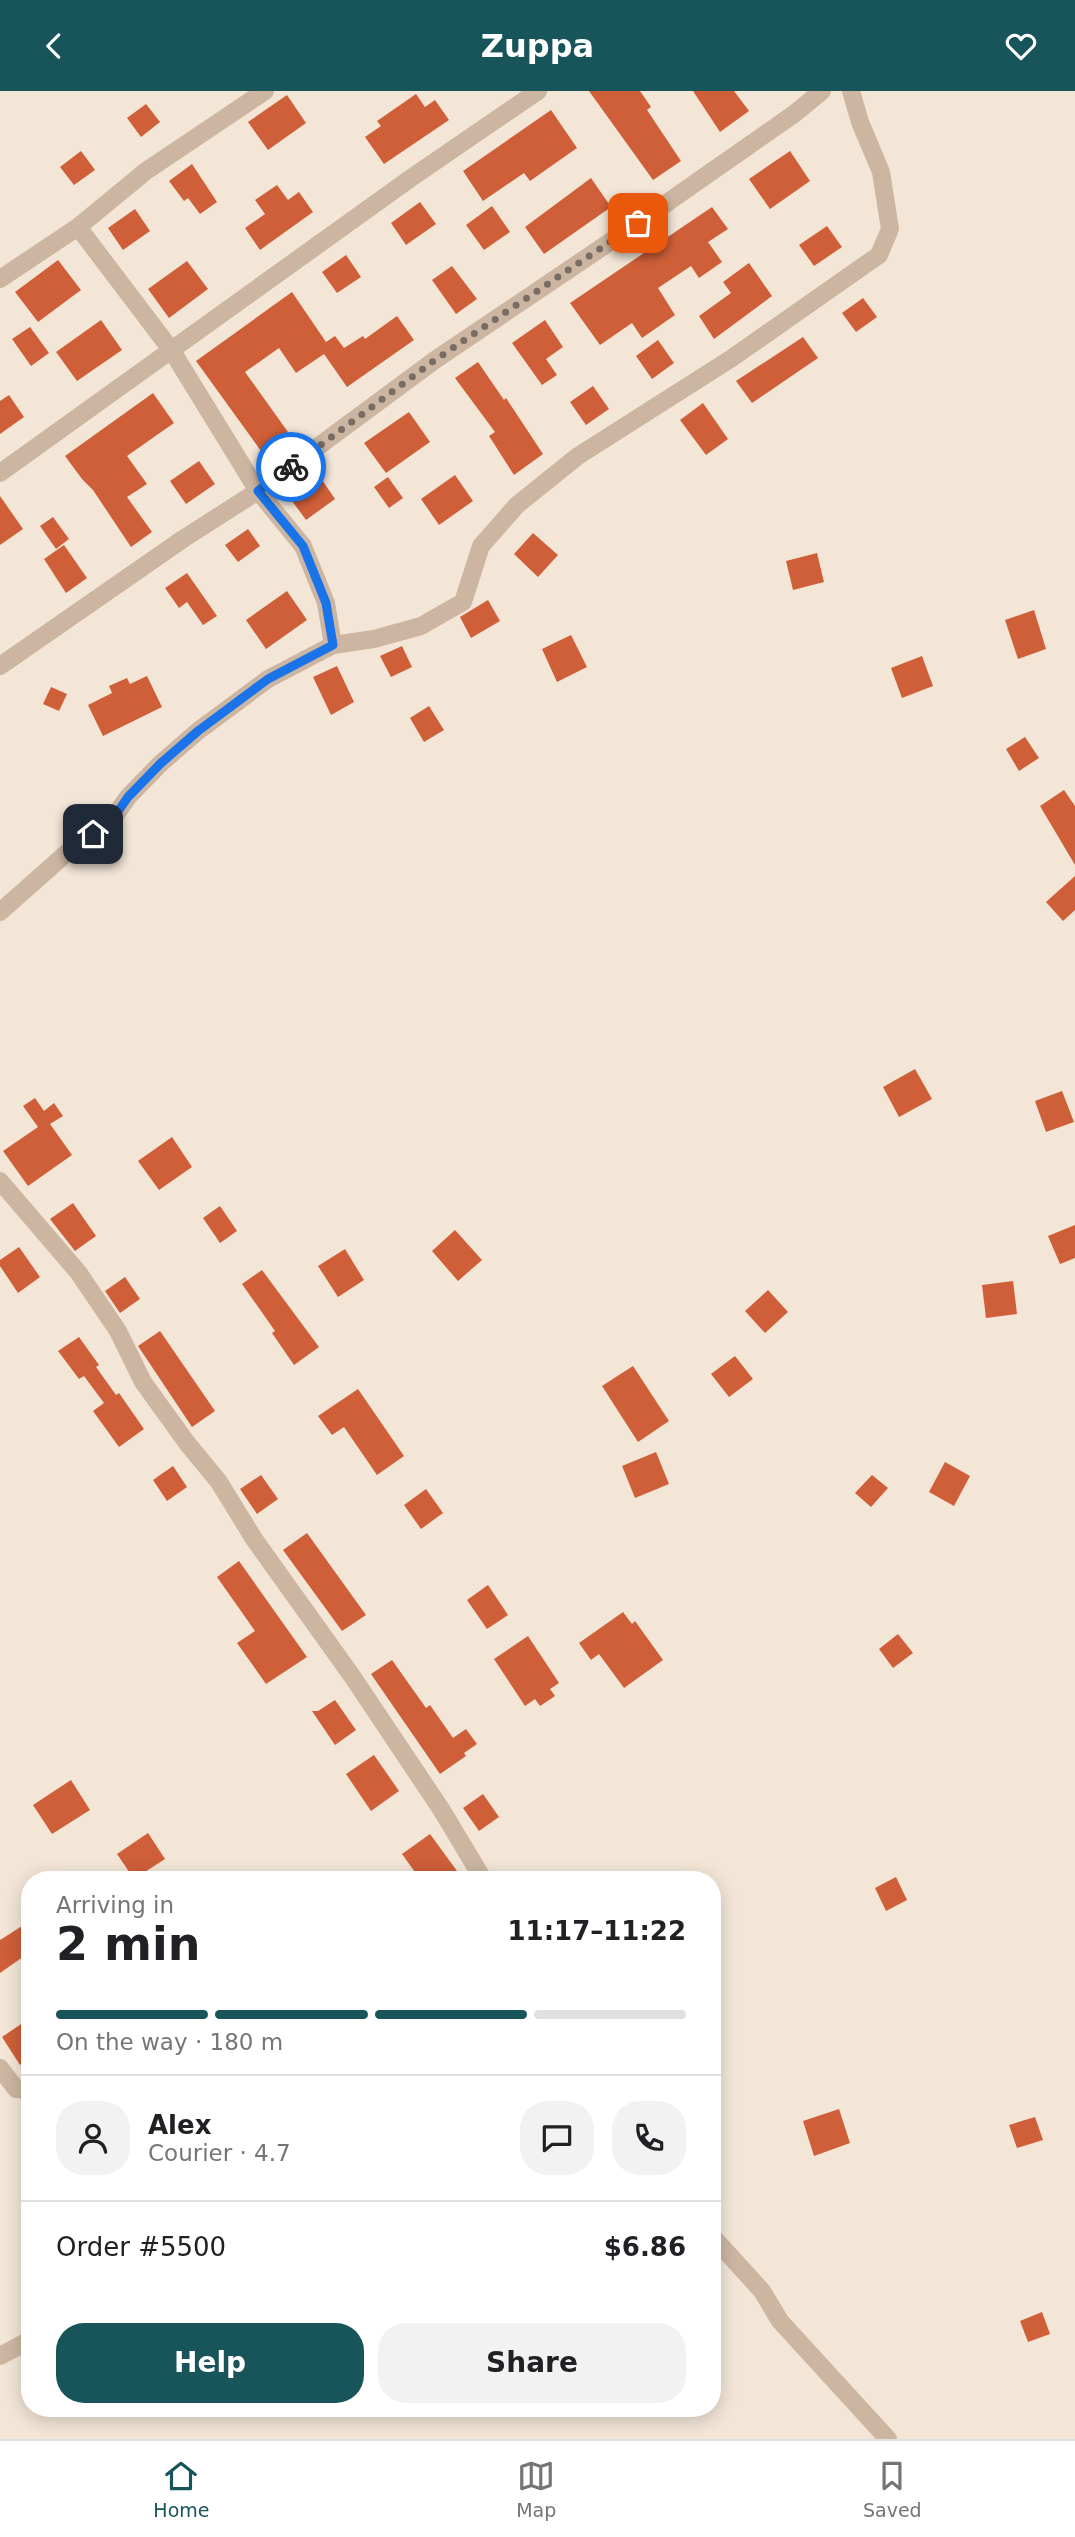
<!DOCTYPE html>
<meta charset="utf-8">
<style>
body{margin:0;font-family:"DejaVu Sans",sans-serif;background:#f2f2f2;color:#202124;height:100vh;display:flex;flex-direction:column;font-size:26px;white-space:nowrap}
*{box-sizing:border-box;margin:0}
p{font-size:23px;color:#757577}
.icon{flex:none;width:38px;height:38px;fill:none;stroke:currentColor;stroke-width:2;stroke-linecap:round;stroke-linejoin:round}
.map{position:relative;flex:1;overflow:hidden}
.details{position:absolute;left:21px;top:1780px;width:700px;height:546px;display:flex;flex-direction:column;background:#fff;border-radius:28px;box-shadow:0 4px 18px #0003}
.details>*{flex:none}
.pin{position:absolute;display:grid;place-items:center;width:60px;height:60px;color:#fff;margin:-30px;border-radius:14px;box-shadow:0 4px 10px #0006}
.courier{position:absolute;display:grid;place-items:center;width:70px;height:70px;margin:-35px;border:5px solid #1a73e8;border-radius:50%;background:#fff;color:#222;box-shadow:0 2px 9px #0007}
.overview em{font-style:normal;font-weight:800}
.overview div{display:flex;flex-direction:column-reverse}
.overview{display:flex;align-items:center;justify-content:space-between;height:119px;padding:0 35px}
h1{font-size:46px;font-weight:800;line-height:52px}
.bar{display:grid;grid-template-columns:repeat(4,1fr);gap:10px 7px;align-content:center;height:84px;padding:0 35px}
.bar i{height:9px;border-radius:5px;background:#e0e0e0}
.bar .current{background:#18555a}
.bar p{grid-column:span 4}
.line{display:flex;align-items:center;gap:18px;padding:0 35px;border-top:2px solid #e0e0e0}
.line div{flex:1}
.round{display:grid;place-items:center;flex:none;width:74px;height:74px;border-radius:28px;background:#f2f2f2}
.action{display:flex;gap:14px;margin-top:auto;padding:14px 35px}
.action a{flex:1;height:80px;border-radius:28px;background:#18555a;color:#fff;font-size:28px;font-weight:800;line-height:80px;text-align:center}
.action a+a{background:#f2f2f2;color:#202124}
header{display:flex;justify-content:space-between;align-items:center;height:91px;padding:0 35px;background:#18555a;color:#fff;font-size:32px;font-weight:800}
.tab-bar{display:flex;justify-content:space-around;align-items:center;height:98px;border-top:2px solid #e0e0e0;background:#fff;font-size:19px;color:#757577}
.tab-bar a{display:grid;justify-items:center;gap:4px}
.tab-bar .current{color:#18555a}
.map>svg:first-child{display:block}
.building{fill:#cf5f38}
.lines{fill:none;stroke-linecap:round;stroke-linejoin:round}
.minor{stroke:#ccb6a2;stroke-width:18}
.done{stroke:#786c63;stroke-width:7;stroke-dasharray:0 12.6}
.route{stroke:#1a73e8;stroke-width:9}
</style>
<header><svg class="icon" aria-label="back" viewBox="0 0 24 24"><path d="M15 5l-7 7 7 7"/></svg>Zuppa<svg class="icon" aria-label="heart" viewBox="0 0 24 24"><path d="M12 20l-8-8c-3-5 5-10 8-4 3-6 11-1 8 4z"/></svg></header>
<div class="map">
<svg width="1075" height="2348" viewBox="0 0 1075 2348">
<rect width="100%" height="100%" fill="#f3e6d7"/>
<g class="building">
<path d="M 589,0 L 640,0 L 651,16 L 647,19 L 681,70 L 653,89 Z"/>
<path d="M 693,0 L 734,0 L 749,20 L 720,41 Z"/>
<path d="M 416,3 L 425,16 L 435,9 L 449,29 L 384,73 L 365,46 L 381,35 L 377,30 Z"/>
<path d="M 287,4 L 306,32 L 268,59 L 248,31 Z"/>
<path d="M 146,13 L 160,31 L 141,46 L 127,27 Z"/>
<path d="M 551,19 L 577,57 L 530,90 L 524,82 L 483,110 L 463,80 Z"/>
<path d="M 81,60 L 95,79 L 74,94 L 60,76 Z"/>
<path d="M 790,60 L 810,90 L 770,118 L 749,88 Z"/>
<path d="M 192,73 L 217,111 L 200,123 L 188,107 L 184,110 L 169,90 Z"/>
<path d="M 591,87 L 611,116 L 544,163 L 525,136 Z"/>
<path d="M 277,94 L 288,109 L 299,101 L 313,121 L 260,159 L 245,137 L 265,123 L 255,109 Z"/>
<path d="M 420,111 L 436,133 L 406,154 L 391,132 Z"/>
<path d="M 492,115 L 510,141 L 484,159 L 466,134 Z"/>
<path d="M 712,116 L 728,138 L 708,151 L 722,171 L 699,187 L 691,175 L 658,197 L 675,224 L 642,247 L 632,232 L 600,254 L 570,212 Z"/>
<path d="M 135,118 L 150,140 L 123,159 L 108,137 Z"/>
<path d="M 827,135 L 842,156 L 814,175 L 799,154 Z"/>
<path d="M 346,164 L 361,186 L 337,202 L 322,181 Z"/>
<path d="M 58,169 L 81,199 L 38,231 L 15,201 Z"/>
<path d="M 187,170 L 208,198 L 169,227 L 148,198 Z"/>
<path d="M 749,172 L 772,205 L 714,248 L 699,225 L 731,202 L 723,191 Z"/>
<path d="M 452,175 L 477,208 L 456,223 L 432,189 Z"/>
<path d="M 292,201 L 326,251 L 335,245 L 344,257 L 363,245 L 365,248 L 397,225 L 414,249 L 347,296 L 324,263 L 296,282 L 279,257 L 245,281 L 288,341 L 261,360 L 196,270 Z"/>
<path d="M 863,207 L 877,226 L 856,241 L 842,222 Z"/>
<path d="M 101,229 L 122,259 L 77,290 L 56,261 Z"/>
<path d="M 545,229 L 563,256 L 546,268 L 557,284 L 542,294 L 512,252 Z"/>
<path d="M 30,236 L 49,262 L 31,275 L 12,248 Z"/>
<path d="M 803,246 L 818,267 L 752,312 L 736,290 Z"/>
<path d="M 658,249 L 674,272 L 652,288 L 636,265 Z"/>
<path d="M 478,271 L 504,309 L 506,307 L 543,363 L 514,384 L 489,345 L 495,341 L 455,287 Z"/>
<path d="M 593,295 L 609,318 L 586,334 L 570,311 Z"/>
<path d="M 153,302 L 174,332 L 127,365 L 147,393 L 127,406 L 152,441 L 131,456 L 93,399 L 82,388 L 65,365 Z"/>
<path d="M 9,304 L 24,326 L 0,343 L 0,310 Z"/>
<path d="M 703,312 L 728,348 L 706,364 L 680,329 Z"/>
<path d="M 409,321 L 430,351 L 386,382 L 364,352 Z"/>
<path d="M 199,370 L 215,393 L 186,413 L 170,390 Z"/>
<path d="M 455,384 L 473,410 L 439,434 L 421,408 Z"/>
<path d="M 320,386 L 335,408 L 306,429 L 290,407 Z"/>
<path d="M 388,386 L 403,407 L 389,417 L 374,396 Z"/>
<path d="M 0,405 L 23,438 L 0,454 Z"/>
<path d="M 53,426 L 69,448 L 56,458 L 40,435 Z"/>
<path d="M 248,438 L 260,455 L 238,471 L 225,454 Z"/>
<path d="M 533,442 L 558,464 L 538,486 L 514,463 Z"/>
<path d="M 64,454 L 87,487 L 66,502 L 44,468 Z"/>
<path d="M 817,462 L 824,491 L 793,499 L 786,470 Z"/>
<path d="M 187,482 L 217,525 L 203,534 L 187,511 L 179,517 L 165,497 Z"/>
<path d="M 287,500 L 307,529 L 266,558 L 246,529 Z"/>
<path d="M 488,509 L 500,530 L 471,547 L 460,526 Z"/>
<path d="M 1034,519 L 1046,558 L 1018,568 L 1005,529 Z"/>
<path d="M 571,544 L 587,576 L 557,591 L 542,558 Z"/>
<path d="M 402,555 L 412,576 L 391,586 L 380,565 Z"/>
<path d="M 922,565 L 933,595 L 902,607 L 891,577 Z"/>
<path d="M 337,575 L 354,611 L 331,624 L 313,586 Z"/>
<path d="M 147,585 L 162,616 L 103,645 L 88,614 L 112,602 L 109,595 L 127,587 L 130,593 Z"/>
<path d="M 51,596 L 67,603 L 59,620 L 43,613 Z"/>
<path d="M 429,615 L 444,639 L 424,651 L 410,627 Z"/>
<path d="M 1025,646 L 1039,667 L 1019,680 L 1006,658 Z"/>
<path d="M 1064,699 L 1075,715 L 1075,774 L 1040,715 Z"/>
<path d="M 1075,785 L 1075,819 L 1063,830 L 1046,811 Z"/>
<path d="M 915,978 L 932,1008 L 899,1026 L 883,996 Z"/>
<path d="M 1062,1000 L 1074,1031 L 1046,1041 L 1035,1010 Z"/>
<path d="M 35,1007 L 44,1020 L 54,1012 L 63,1025 L 50,1033 L 72,1064 L 28,1095 L 3,1060 L 38,1036 L 23,1015 Z"/>
<path d="M 172,1046 L 192,1076 L 159,1099 L 138,1070 Z"/>
<path d="M 73,1112 L 96,1145 L 75,1160 L 50,1128 Z"/>
<path d="M 220,1115 L 237,1140 L 220,1152 L 203,1127 Z"/>
<path d="M 1075,1134 L 1075,1167 L 1060,1173 L 1048,1145 Z"/>
<path d="M 455,1139 L 482,1169 L 458,1190 L 432,1160 Z"/>
<path d="M 19,1156 L 40,1186 L 18,1202 L 0,1175 L 0,1169 Z"/>
<path d="M 345,1158 L 364,1189 L 338,1206 L 318,1175 Z"/>
<path d="M 262,1179 L 319,1256 L 294,1274 L 272,1242 L 275,1240 L 242,1193 Z"/>
<path d="M 125,1186 L 140,1208 L 120,1222 L 105,1200 Z"/>
<path d="M 1013,1190 L 1017,1223 L 986,1227 L 982,1194 Z"/>
<path d="M 768,1199 L 788,1221 L 765,1242 L 745,1220 Z"/>
<path d="M 160,1240 L 215,1320 L 192,1336 L 138,1255 Z"/>
<path d="M 79,1246 L 99,1274 L 96,1276 L 116,1304 L 119,1302 L 144,1338 L 119,1356 L 93,1320 L 104,1312 L 84,1285 L 79,1288 L 58,1260 Z"/>
<path d="M 735,1265 L 753,1288 L 729,1306 L 711,1283 Z"/>
<path d="M 633,1275 L 669,1330 L 638,1351 L 602,1295 Z"/>
<path d="M 358,1298 L 404,1365 L 377,1384 L 344,1336 L 332,1344 L 318,1325 Z"/>
<path d="M 656,1361 L 669,1393 L 635,1407 L 622,1375 Z"/>
<path d="M 945,1371 L 970,1385 L 954,1415 L 929,1401 Z"/>
<path d="M 173,1375 L 187,1396 L 167,1410 L 153,1389 Z"/>
<path d="M 261,1384 L 278,1408 L 257,1423 L 240,1398 Z"/>
<path d="M 872,1384 L 888,1397 L 871,1416 L 855,1402 Z"/>
<path d="M 426,1398 L 443,1422 L 421,1438 L 404,1414 Z"/>
<path d="M 307,1442 L 366,1524 L 342,1540 L 283,1459 Z"/>
<path d="M 239,1470 L 307,1566 L 266,1593 L 237,1552 L 255,1540 L 217,1486 Z"/>
<path d="M 488,1494 L 508,1524 L 487,1538 L 467,1509 Z"/>
<path d="M 623,1521 L 632,1533 L 635,1530 L 663,1569 L 624,1597 L 599,1563 L 591,1569 L 579,1552 Z"/>
<path d="M 898,1543 L 913,1562 L 893,1577 L 879,1558 Z"/>
<path d="M 528,1545 L 559,1592 L 550,1598 L 555,1605 L 540,1615 L 535,1608 L 525,1615 L 494,1568 Z"/>
<path d="M 392,1569 L 426,1617 L 430,1614 L 453,1647 L 466,1638 L 477,1653 L 464,1662 L 466,1665 L 440,1683 L 371,1583 Z"/>
<path d="M 335,1609 L 356,1639 L 335,1654 L 312,1620 L 318,1620 Z"/>
<path d="M 374,1664 L 399,1700 L 371,1720 L 346,1683 Z"/>
<path d="M 71,1689 L 90,1719 L 52,1743 L 33,1714 Z"/>
<path d="M 483,1703 L 499,1726 L 479,1740 L 463,1717 Z"/>
<path d="M 148,1742 L 165,1768 L 134,1788 L 117,1763 Z"/>
<path d="M 430,1743 L 457,1780 L 445,1788 L 420,1788 L 402,1763 Z"/>
<path d="M 896,1786 L 907,1809 L 886,1820 L 875,1797 Z"/>
<path d="M 30,1830 L 30,1861 L 0,1882 L 0,1849 Z"/>
<path d="M 30,1927 L 30,1967 L 20,1974 L 2,1946 Z"/>
<path d="M 839,2018 L 850,2052 L 814,2065 L 803,2030 Z"/>
<path d="M 1035,2026 L 1043,2049 L 1017,2057 L 1009,2034 Z"/>
<path d="M 1042,2221 L 1050,2243 L 1028,2251 L 1020,2230 Z"/>
</g>
<g class="lines">
<g class="minor">
<path d="M 78,136 L 146,80 L 265,0"/>
<path d="M 0,188 L 78,136 L 172,260 L 258,400 L 303,455 L 326,512 L 333,554"/>
<path d="M 0,382 L 411,87 L 538,0"/>
<path d="M 0,575 L 183,448 L 258,400 L 435,269 L 638,132 L 794,23 L 822,0"/>
<path d="M 0,821 L 79,751 L 107,736 L 128,706 L 160,673 L 198,640 L 268,588 L 333,554 L 374,548 L 421,535 L 463,511 L 481,455 L 517,414 L 578,365 L 732,267 L 879,164 L 890,138 L 881,81 L 860,31 L 851,0"/>
<path d="M 0,1090 L 78,1181 L 118,1240 L 143,1291 L 187,1352 L 219,1391 L 254,1448 L 352,1585 L 441,1718 L 483,1788"/>
<path d="M 0,1977 L 16,1998 L 30,1999"/>
<path d="M 712,2145 L 762,2200 L 780,2230 L 888,2348"/>
<path d="M 0,2265 L 30,2249"/>
</g>
</g>
<g class="lines">
<path class="done" d="M 291,376 L 435,269 L 638,132"/>
<path class="route" d="M 93,743 L 107,736 L 128,706 L 160,673 L 198,640 L 268,588 L 333,554 L 326,512 L 303,455 L 258,400 L 291,376"/>
</g>
</svg>
<div class="pin" style="left:638px;top:132px;background:#ea580c"><svg class="icon" aria-label="bag" viewBox="0 0 24 24"><path d="M5 8h14l-1 12H6zM9 8a3 3 0 0 1 6 0"/></svg></div>
<div class="pin" style="left:93px;top:743px;background:#1f2937"><svg class="icon" aria-label="home" viewBox="0 0 24 24"><path d="M3 11l9-7 9 7M6 9v11h12V9"/></svg></div>
<div class="courier" style="left:291px;top:376px"><svg class="icon" aria-label="bike" viewBox="0 0 24 24"><circle cx="6" cy="16" r="4"/><circle cx="18" cy="16" r="4"/><path d="M6 16l4-8h5l3 8M10 8l3 8H6M13 5h3"/></svg></div>
<section class="details">
<div class="overview"><div><h1>2 min</h1><p>Arriving in</p></div><em>11:17–11:22</em></div>
<div class="bar"><i class="current"></i><i class="current"></i><i class="current"></i><i></i><p>On the way · 180 m</p></div>
<div class="line" style="height:126px"><a class="round"><svg class="icon" aria-label="person" viewBox="0 0 24 24"><circle cx="12" cy="8" r="4"/><path d="M4 21q1-7 8-7t8 7"/></svg></a><div><b>Alex</b><p>Courier · 4.7</p></div><a class="round"><svg class="icon" aria-label="chat" viewBox="0 0 24 24"><path d="M4 5h16v11H9l-5 4z"/></svg></a><a class="round"><svg class="icon" aria-label="phone" viewBox="0 0 24 24"><path d="M5 4h4l2 5-3 2q2 4 5 5l2-3 5 2v4C11 20 4 13 5 4z"/></svg></a></div>
<div class="line" style="height:91px"><div>Order #5500</div><b>$6.86</b></div>
<div class="action"><a>Help</a><a>Share</a></div>
</section>
</div>
<nav class="tab-bar">
<a class="current"><svg class="icon" aria-label="home" viewBox="0 0 24 24"><path d="M3 11l9-7 9 7M6 9v11h12V9"/></svg>Home</a>
<a><svg class="icon" aria-label="map" viewBox="0 0 24 24"><path d="M3 6l6-2 6 2 6-2v14l-6 2-6-2-6 2zM9 4v14M15 6v14"/></svg>Map</a>
<a><svg class="icon" aria-label="saved" viewBox="0 0 24 24"><path d="M7 4h10v16l-5-4-5 4z"/></svg>Saved</a>
</nav>
